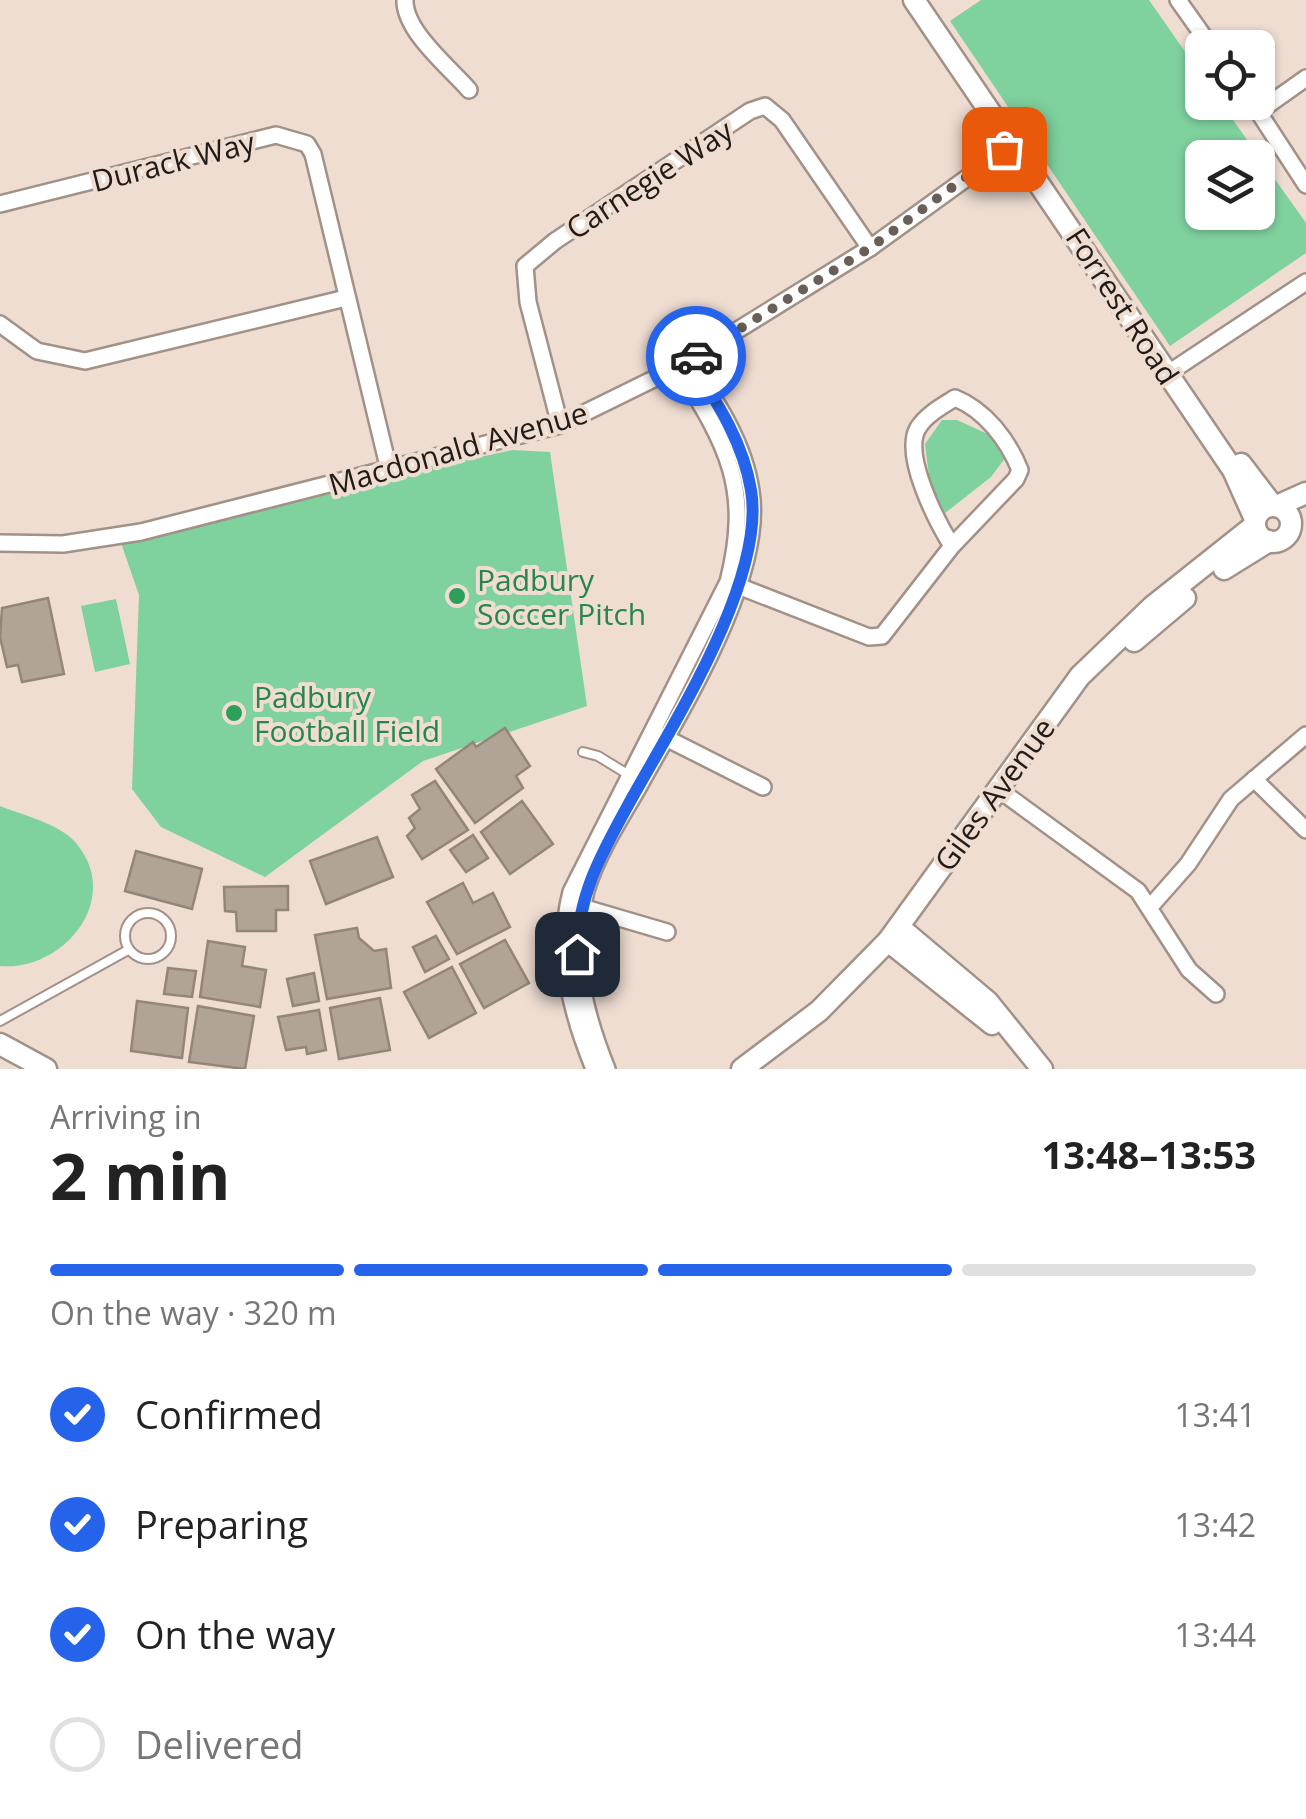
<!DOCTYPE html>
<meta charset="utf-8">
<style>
body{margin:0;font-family:"Open Sans",sans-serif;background:#f6f6f6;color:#222;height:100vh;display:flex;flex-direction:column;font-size:38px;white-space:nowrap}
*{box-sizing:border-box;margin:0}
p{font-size:32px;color:#767676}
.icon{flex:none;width:55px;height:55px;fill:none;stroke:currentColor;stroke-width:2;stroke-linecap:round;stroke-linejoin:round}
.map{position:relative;height:1069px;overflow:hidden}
.panel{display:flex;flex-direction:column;background:#fff;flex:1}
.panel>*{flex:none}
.fabs{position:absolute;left:1185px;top:30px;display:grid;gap:20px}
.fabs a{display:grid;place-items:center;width:90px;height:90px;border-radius:15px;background:#fff;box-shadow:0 2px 8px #0004;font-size:50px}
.pin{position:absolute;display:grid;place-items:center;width:85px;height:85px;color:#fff;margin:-42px;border-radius:20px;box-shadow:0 5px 15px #0006}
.courier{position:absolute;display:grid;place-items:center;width:100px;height:100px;margin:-50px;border:8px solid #2563eb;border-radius:50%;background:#fff;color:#222;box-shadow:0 2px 12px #0007}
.summary em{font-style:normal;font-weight:700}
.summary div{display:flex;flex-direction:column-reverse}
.summary{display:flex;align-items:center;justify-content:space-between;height:170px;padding:0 50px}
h1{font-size:65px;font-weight:700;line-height:75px}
.bar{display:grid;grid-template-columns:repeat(4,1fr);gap:15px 10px;align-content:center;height:120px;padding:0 50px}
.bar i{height:12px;border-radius:8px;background:#e0e0e0}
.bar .active{background:#2563eb}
.bar p{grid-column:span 4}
ol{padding:0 50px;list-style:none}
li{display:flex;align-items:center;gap:30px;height:110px}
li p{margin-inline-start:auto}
li .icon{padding:10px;border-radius:50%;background:#2563eb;color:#fff;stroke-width:4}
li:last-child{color:#767676}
li i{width:55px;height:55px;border:5px solid #e0e0e0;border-radius:50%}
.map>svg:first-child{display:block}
.green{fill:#7fd19e;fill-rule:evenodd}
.building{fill:#b1a496;stroke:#938679;stroke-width:2.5}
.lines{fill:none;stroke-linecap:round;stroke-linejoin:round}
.service-casing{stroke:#a29187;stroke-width:12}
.minor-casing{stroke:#a29187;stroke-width:20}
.tertiary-casing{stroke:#a29187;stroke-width:25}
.service{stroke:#fff;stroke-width:8}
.minor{stroke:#fff;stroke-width:15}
.tertiary{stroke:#fff;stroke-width:20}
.done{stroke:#695f58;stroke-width:10;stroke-dasharray:0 18}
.route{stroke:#2563eb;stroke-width:12}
.leisure-dot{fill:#2e9e5b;stroke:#efddd2;stroke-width:4}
.labels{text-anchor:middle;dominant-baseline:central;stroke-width:8;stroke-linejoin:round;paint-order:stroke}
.street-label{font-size:30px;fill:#211b17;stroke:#efddd2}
.leisure-label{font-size:30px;fill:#27864d;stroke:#efddd2;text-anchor:start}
</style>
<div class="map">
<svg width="1306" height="1069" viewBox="0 0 1306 1069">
<rect width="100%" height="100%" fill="#efddd2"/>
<g class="green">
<path d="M 981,0 L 1149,0 L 1202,76 L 1202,102 L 1221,103 L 1306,223 L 1306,253 L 1170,346 L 950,21 ZM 1202,158 L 1258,158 L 1258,212 L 1202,212 Z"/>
<path d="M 942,420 L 957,420 L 1014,446 L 991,477 L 945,513 L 930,484 L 925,444 Z"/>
<path d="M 512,450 L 550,452 L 587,706 L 423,761 L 265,877 L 161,827 L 132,789 L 139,595 L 121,543 C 252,514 381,478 512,450 Z"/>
<path d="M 116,599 L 130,664 L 95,672 L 81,606 Z"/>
<path d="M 0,806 C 23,815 60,824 76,843 C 124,900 62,972 0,966 Z"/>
</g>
<g class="building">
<path d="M 48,598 L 64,674 L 22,682 L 18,665 L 7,667 L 0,637 L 2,608 Z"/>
<path d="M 505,728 L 530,766 L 516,776 L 523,788 L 475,823 L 436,769 L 473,742 L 476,747 Z"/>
<path d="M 435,781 L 468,830 L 422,859 L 407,836 L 415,828 L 409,818 L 420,809 L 412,795 Z"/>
<path d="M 522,801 L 553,844 L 510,874 L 481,832 Z"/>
<path d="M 473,835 L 488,858 L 466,872 L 450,850 Z"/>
<path d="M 377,837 L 393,877 L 326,904 L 310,861 Z"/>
<path d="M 136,851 L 202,869 L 192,909 L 125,891 Z"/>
<path d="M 463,883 L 473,903 L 493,893 L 510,927 L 457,954 L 427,902 Z"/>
<path d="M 288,886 L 288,910 L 276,910 L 276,931 L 237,931 L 236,912 L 225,911 L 224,887 Z"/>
<path d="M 357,928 L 359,938 L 374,951 L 386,949 L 391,988 L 327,999 L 315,935 Z"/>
<path d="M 436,936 L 449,959 L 425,972 L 413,947 Z"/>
<path d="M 505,940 L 529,983 L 484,1008 L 460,964 Z"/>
<path d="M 208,941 L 245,947 L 242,966 L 266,970 L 260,1007 L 200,997 Z"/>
<path d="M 452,967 L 476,1013 L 429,1038 L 404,992 Z"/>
<path d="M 168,968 L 196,971 L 192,997 L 164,994 Z"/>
<path d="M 314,973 L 319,1001 L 293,1006 L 287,979 Z"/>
<path d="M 380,998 L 390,1050 L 339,1059 L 330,1008 Z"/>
<path d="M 137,1001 L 188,1008 L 182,1058 L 131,1051 Z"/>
<path d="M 198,1006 L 254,1016 L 245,1069 L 189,1062 Z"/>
<path d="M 319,1010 L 326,1050 L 307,1054 L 306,1047 L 286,1050 L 278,1017 Z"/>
</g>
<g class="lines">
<g class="service-casing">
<g id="service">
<path d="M 583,752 L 598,756 L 629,775"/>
<circle cx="148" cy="936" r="23"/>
<path d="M 0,1021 L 128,950"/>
</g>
</g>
<g class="minor-casing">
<g id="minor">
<path d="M 405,0 C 404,31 450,68 469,90"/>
<path d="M 1178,0 L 1212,48"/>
<path d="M 1252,102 L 1306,185"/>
<path d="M 1258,112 L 1306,78"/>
<path d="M 0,204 L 276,135 L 307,144 L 313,154 L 389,470"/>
<path d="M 0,324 L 37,351 L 85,361 L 346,298"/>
<path d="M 1167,374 L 1306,282"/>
<path d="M 560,425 L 528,302 L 525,266 L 555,241 L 750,111 L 765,106 L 782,120 L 870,248"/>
<path d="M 0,543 L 63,544 L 141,532 L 560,425 L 678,367 L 870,248 L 1022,138"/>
<path d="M 733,584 L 869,637 L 882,636 L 952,546 L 1016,479 L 1020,470 C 1008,440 985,410 955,398 C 942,406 926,415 918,428 C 902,455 937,522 952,546"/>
<path d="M 660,735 L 763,787"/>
<path d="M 1254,779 L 1306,830"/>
<path d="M 998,789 L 1138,891 L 1189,970 L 1216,994"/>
<path d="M 575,905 L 667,932"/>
<path d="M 1150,907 L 1188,864 L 1231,799 L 1306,735"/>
<path d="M 594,1069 C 571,1012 555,954 571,892 L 728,582 C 752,488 727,445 678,367"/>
<path d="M 607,1069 C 583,1009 570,955 586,891 C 597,854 619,821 638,788 C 679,713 765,578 751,491 C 744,442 716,401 689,361"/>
</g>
</g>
<g class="tertiary-casing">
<g id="tertiary">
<path d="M 914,0 L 1233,470 L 1255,519"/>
<path d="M 1241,464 L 1273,506"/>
<circle cx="1273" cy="524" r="18"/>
<path d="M 1277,506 L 1306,493"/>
<path d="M 1224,569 L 1269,541"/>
<path d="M 1134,641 L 1185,598"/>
<path d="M 899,927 L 988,1002 L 1042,1069"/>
<path d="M 888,941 L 992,1024"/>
<path d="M 0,1044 L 46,1069"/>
<path d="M 742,1069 L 819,1011 L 888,941 L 1080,676 L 1153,606 L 1255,525"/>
</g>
</g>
<use href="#service" class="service"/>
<use href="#minor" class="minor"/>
<use href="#tertiary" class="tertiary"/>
</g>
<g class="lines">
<path class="done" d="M 696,356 L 870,248 L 1004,149"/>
<path class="route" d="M 577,954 C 577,894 604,849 632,798 C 675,721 766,578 751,490 C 743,441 716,401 690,360 L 696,356"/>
</g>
<g class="leisure-dot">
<circle cx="457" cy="596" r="10"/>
<circle cx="234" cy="713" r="10"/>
</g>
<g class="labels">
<g class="street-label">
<text transform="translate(173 161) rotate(-14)">Durack Way</text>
<text transform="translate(649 179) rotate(-33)">Carnegie Way</text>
<text transform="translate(1123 306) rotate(57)">Forrest Road</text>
<text transform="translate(458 448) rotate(-16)">Macdonald Avenue</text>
<text transform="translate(994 794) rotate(-54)">Giles Avenue</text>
</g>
<g class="leisure-label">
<text x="477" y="579">Padbury<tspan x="477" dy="34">Soccer Pitch</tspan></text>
<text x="254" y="696">Padbury<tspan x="254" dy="34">Football Field</tspan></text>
</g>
</g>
</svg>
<div class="fabs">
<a><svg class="icon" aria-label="locate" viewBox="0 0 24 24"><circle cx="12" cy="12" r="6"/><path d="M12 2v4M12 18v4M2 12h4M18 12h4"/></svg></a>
<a><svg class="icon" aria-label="layers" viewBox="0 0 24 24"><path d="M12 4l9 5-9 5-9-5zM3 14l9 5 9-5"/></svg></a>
</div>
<div class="pin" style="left:1004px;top:149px;background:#ea580c"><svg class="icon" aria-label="bag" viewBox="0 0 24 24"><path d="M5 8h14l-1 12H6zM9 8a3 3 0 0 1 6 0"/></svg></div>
<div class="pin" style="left:577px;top:954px;background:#1f2937"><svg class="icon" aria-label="home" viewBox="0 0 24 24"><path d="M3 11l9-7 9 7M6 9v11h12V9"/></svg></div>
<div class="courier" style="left:696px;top:356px"><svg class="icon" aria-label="car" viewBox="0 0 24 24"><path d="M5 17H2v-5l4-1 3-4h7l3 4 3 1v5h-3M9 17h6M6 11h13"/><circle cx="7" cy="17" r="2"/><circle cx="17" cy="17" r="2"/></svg></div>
</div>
<section class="panel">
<div class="summary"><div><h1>2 min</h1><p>Arriving in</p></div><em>13:48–13:53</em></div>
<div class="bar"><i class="active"></i><i class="active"></i><i class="active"></i><i></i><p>On the way · 320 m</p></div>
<ol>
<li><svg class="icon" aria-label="check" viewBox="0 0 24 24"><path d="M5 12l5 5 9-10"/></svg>Confirmed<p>13:41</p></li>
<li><svg class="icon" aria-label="check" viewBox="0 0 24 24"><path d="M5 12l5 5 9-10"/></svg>Preparing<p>13:42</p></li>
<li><svg class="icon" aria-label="check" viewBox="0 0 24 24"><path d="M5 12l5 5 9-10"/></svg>On the way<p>13:44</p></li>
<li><i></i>Delivered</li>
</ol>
</section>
